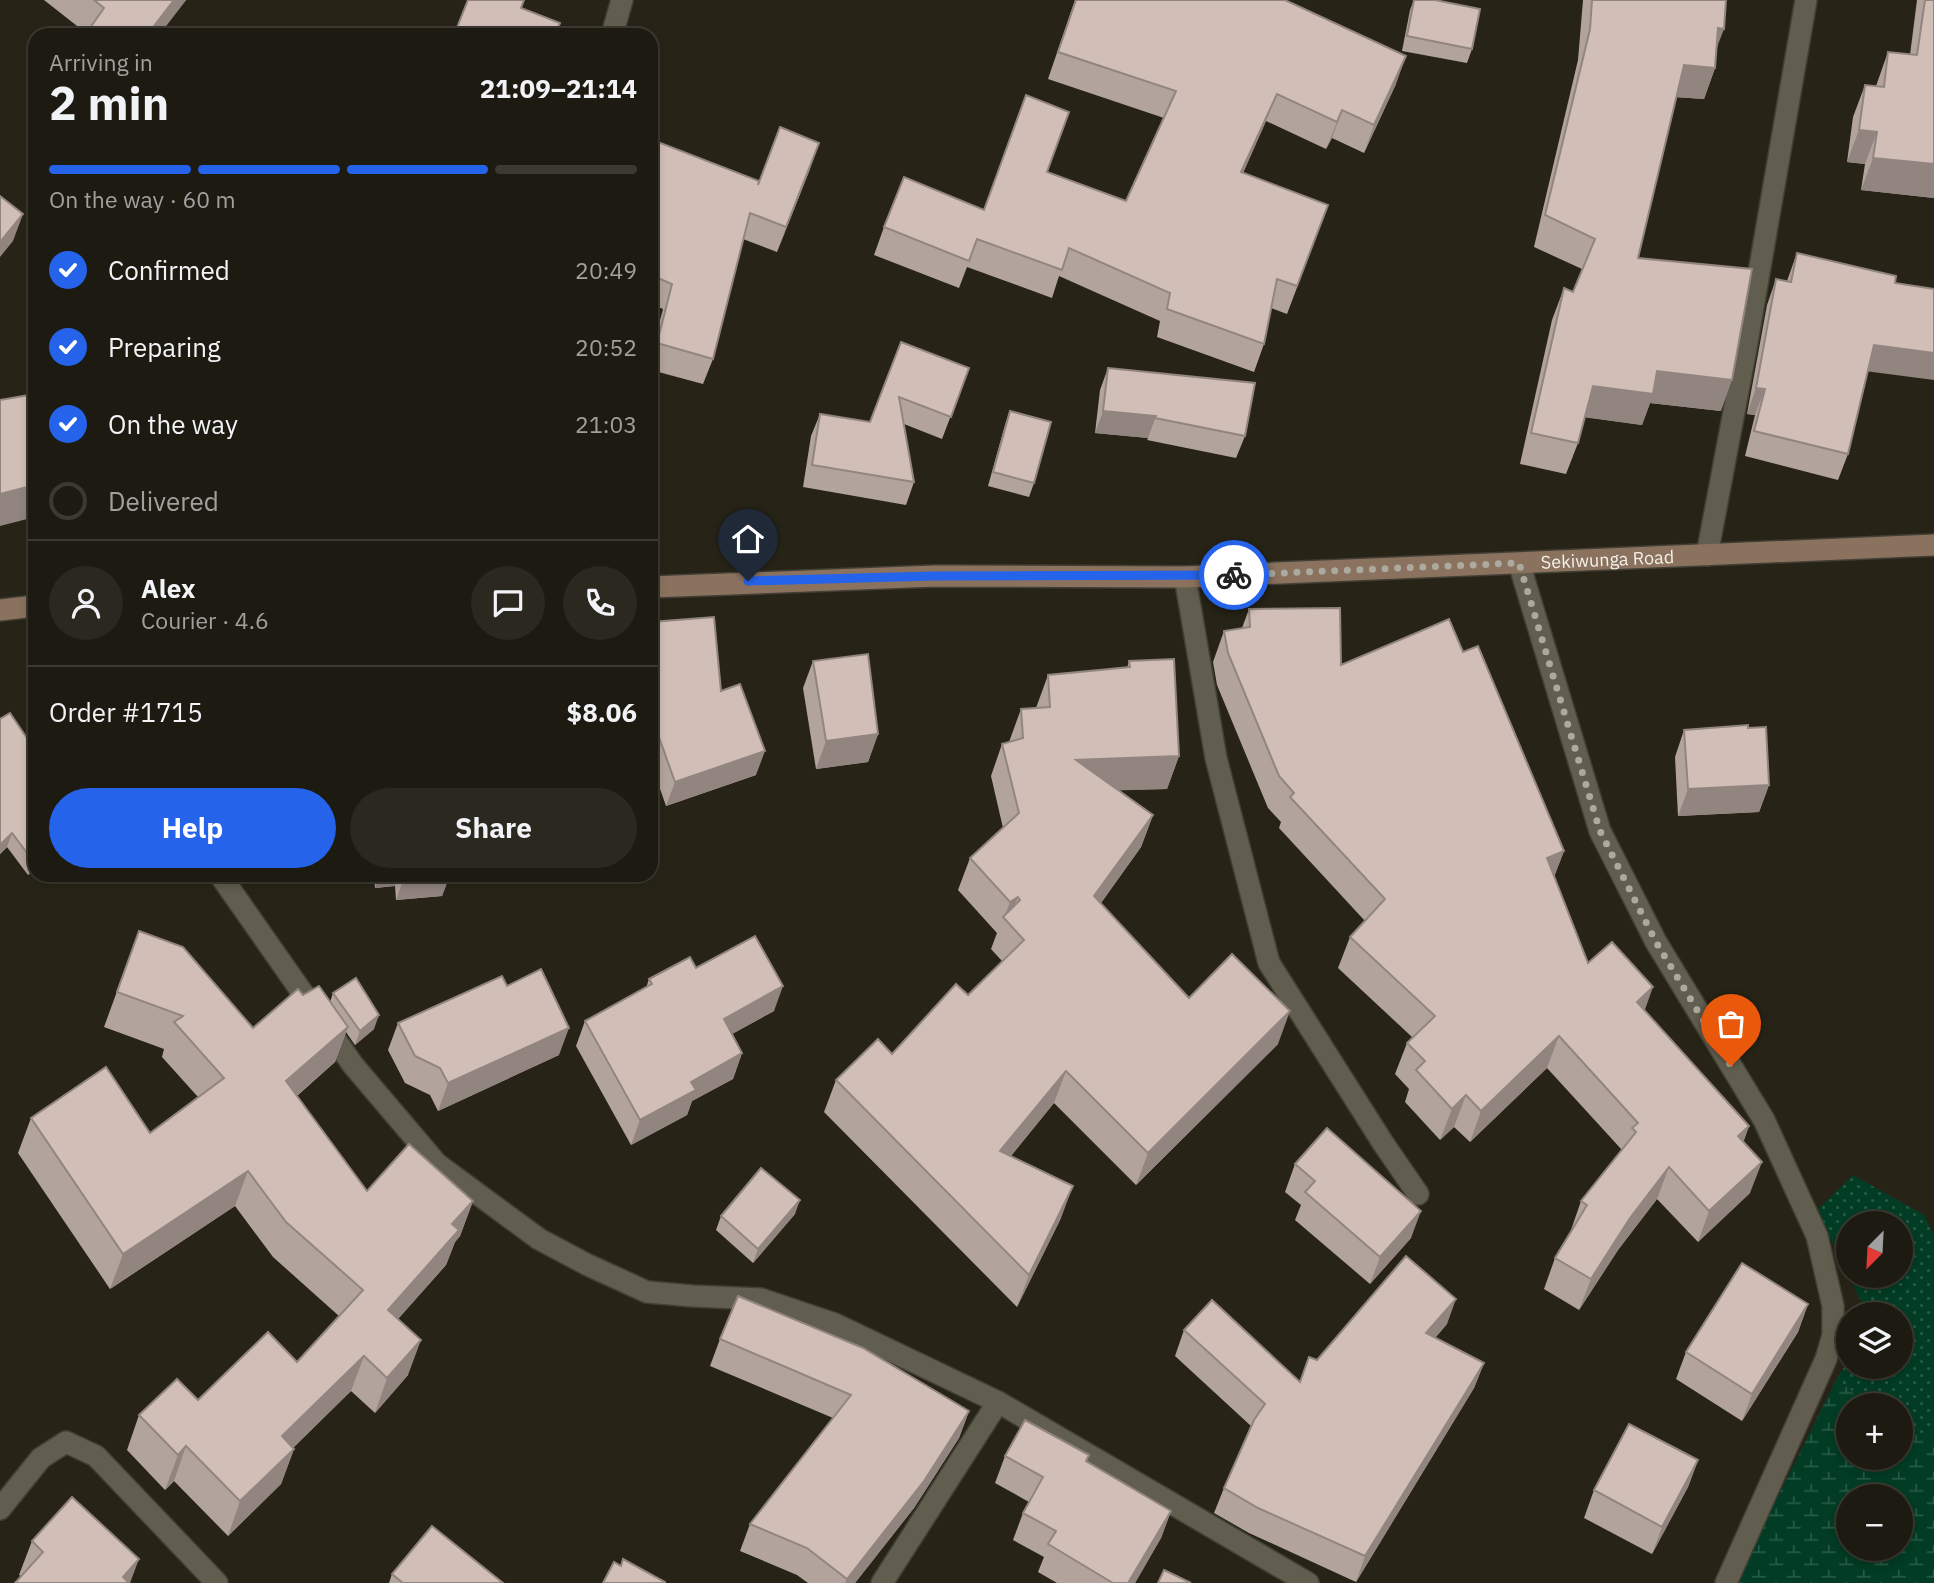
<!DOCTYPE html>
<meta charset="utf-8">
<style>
body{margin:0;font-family:"IBM Plex Sans",sans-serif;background:#2a281f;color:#f1f3f6;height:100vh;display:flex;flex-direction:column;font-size:26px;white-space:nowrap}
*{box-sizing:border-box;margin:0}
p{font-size:23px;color:#a0a19f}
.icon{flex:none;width:38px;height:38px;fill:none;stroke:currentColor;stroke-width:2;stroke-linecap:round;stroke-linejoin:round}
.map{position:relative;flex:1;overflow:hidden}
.side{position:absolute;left:28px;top:28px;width:630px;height:854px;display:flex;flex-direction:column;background:#1d1b11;border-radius:21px;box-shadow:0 4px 10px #0003,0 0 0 2px #3b3931}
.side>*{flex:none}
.needle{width:46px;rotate:204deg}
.fabs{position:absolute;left:1836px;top:1211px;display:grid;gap:14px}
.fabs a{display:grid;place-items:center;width:77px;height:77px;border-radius:50%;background:#1d1b11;box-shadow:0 4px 10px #0003,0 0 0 2px #3b3931;font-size:35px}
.pin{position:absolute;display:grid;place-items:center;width:60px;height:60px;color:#fff;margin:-72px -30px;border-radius:50% 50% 50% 0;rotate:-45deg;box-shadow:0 0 7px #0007}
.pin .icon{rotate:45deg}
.courier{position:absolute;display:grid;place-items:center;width:70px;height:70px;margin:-35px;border:5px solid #2563eb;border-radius:50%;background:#fff;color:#222;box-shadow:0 2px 9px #0007}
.head em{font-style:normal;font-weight:700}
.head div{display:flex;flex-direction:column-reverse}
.head{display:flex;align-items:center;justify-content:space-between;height:119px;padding:0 21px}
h1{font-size:46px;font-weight:700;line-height:52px}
.bar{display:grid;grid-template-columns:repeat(4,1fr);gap:10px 7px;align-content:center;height:84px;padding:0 21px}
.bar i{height:9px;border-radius:5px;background:#3b3931}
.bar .selected{background:#2563eb}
.bar p{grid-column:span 4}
.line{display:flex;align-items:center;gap:18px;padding:0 21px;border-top:2px solid #3b3931}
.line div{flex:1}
.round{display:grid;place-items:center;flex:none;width:74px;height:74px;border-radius:37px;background:#2a281f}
ol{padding:0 21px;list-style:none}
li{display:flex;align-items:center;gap:21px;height:77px}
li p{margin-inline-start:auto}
li .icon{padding:7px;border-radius:50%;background:#2563eb;color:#fff;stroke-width:4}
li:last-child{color:#a0a19f}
li i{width:38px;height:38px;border:4px solid #3b3931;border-radius:50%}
.cta{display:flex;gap:14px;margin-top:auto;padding:14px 21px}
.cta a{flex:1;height:80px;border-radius:42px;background:#2563eb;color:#fff;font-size:28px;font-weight:700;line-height:80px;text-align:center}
.cta a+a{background:#2a281f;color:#f1f3f6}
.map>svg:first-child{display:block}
.grass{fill:url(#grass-dots)}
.wetland{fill:url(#wetland-marsh);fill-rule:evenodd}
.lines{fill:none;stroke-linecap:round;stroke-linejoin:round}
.street-casing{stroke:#423f35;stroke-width:24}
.secondary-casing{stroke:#423f35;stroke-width:24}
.street{stroke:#615e4f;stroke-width:21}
.secondary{stroke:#8a725f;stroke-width:21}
.wall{fill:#b3a39d}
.shaded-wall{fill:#928580}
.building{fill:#d0beb7;stroke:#928580;stroke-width:2}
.done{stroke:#aca99f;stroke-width:7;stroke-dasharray:0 12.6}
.route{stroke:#2563eb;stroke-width:9}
.labels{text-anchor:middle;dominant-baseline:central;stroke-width:7;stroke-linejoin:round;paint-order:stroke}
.street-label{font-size:18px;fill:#f3f1e8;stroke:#0f0d08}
</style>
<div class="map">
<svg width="1934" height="1583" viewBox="0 0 1934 1583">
<defs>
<pattern id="grass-dots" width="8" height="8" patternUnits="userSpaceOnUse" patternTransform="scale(1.75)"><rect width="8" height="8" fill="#023c24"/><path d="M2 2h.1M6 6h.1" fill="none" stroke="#275944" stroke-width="1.8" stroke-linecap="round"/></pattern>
<pattern id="wetland-marsh" width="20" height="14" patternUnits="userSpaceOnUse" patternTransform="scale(1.75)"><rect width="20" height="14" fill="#023c24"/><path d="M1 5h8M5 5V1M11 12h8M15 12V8" fill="none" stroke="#275944"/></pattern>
</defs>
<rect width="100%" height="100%" fill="#272417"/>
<path class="grass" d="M 1853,1175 L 1924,1215 L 1934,1236 L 1934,1436 L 1919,1436 L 1901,1424 L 1900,1405 L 1873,1405 L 1836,1380 L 1848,1361 L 1848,1367 L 1900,1367 L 1900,1314 L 1867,1314 L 1849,1276 L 1900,1276 L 1900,1223 L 1848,1223 L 1848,1275 L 1817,1210 Z"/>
<path class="wetland" d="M 1836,1380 L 1873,1405 L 1848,1405 L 1848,1458 L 1900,1458 L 1901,1424 L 1919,1436 L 1934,1436 L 1934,1583 L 1738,1583 L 1739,1574 ZM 1848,1496 L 1900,1496 L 1900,1549 L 1848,1549 Z"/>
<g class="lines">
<g class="street-casing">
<g id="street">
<path d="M 612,35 L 622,0"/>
<path d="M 1707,555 L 1746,348 L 1806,0"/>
<path d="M 1519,563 L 1600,831 L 1656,942 L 1764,1120 L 1817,1236 L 1833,1306 L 1833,1335 L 1826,1359 L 1726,1583"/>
<path d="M 1185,577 L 1216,758 L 1269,963 L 1383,1143 L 1418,1194"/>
<path d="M 220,875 L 353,1065 L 437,1164 L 539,1239 L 588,1265 L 647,1292 L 693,1296 L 761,1299 L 835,1324 L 998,1402 L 1308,1583"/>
<path d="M 0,1509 L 41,1458 L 66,1442 L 96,1456 L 217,1583"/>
<path d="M 882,1583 L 998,1402"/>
</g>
</g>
<g class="secondary-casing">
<g id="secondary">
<path id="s1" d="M 651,587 L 935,576 L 1185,577 L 1934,545"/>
<path d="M 0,610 L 35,606"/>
</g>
</g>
<use href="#street" class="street"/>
<use href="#secondary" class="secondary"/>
</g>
<g class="wall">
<path d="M 44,0 L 186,0 L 159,35 L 86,33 Z"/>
<path d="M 1075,0 L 1285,0 L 1396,84 L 1364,153 L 1332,138 L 1326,149 L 1266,121 L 1243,173 L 1318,232 L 1287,314 L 1271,308 L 1264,344 L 1254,372 L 1157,337 L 1160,321 L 1059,276 L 1052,298 L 967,267 L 959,288 L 874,255 L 884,227 L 984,210 L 1047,172 L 1126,201 L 1164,118 L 1048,79 Z"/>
<path d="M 1414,0 L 1435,0 L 1472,49 L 1467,63 L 1402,51 L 1410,10 Z"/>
<path d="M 1583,0 L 1726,0 L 1717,48 L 1715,68 L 1704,99 L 1676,97 L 1638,258 L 1721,411 L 1650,403 L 1642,425 L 1585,417 L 1578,443 L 1566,474 L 1520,464 L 1552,320 L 1564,288 L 1573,292 L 1582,269 L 1534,247 L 1578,60 Z"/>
<path d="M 1917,0 L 1934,0 L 1934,198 L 1861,190 L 1865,164 L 1847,162 L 1853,117 L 1865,85 L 1876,86 L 1888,52 L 1910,55 Z"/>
<path d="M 651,158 L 759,181 L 810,169 L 777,252 L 743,239 L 713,359 L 703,384 L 651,370 L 651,354 L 663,309 L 651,304 Z"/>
<path d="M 1797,253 L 1868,371 L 1848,454 L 1838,480 L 1745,456 L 1755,415 L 1747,414 L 1767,305 L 1776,279 L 1787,281 Z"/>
<path d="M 901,342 L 969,368 L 942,439 L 904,424 L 914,482 L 906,505 L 803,487 L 811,436 L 820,414 L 870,422 Z"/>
<path d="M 1108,368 L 1245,436 L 1236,458 L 1147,440 L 1148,438 L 1095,433 L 1100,390 Z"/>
<path d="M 1010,411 L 1034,483 L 1029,497 L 988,486 L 1005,425 Z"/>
<path d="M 1249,609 L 1341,665 L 1463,652 L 1564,851 L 1554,877 L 1588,963 L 1645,1011 L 1749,1126 L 1743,1142 L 1750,1193 L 1698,1242 L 1657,1199 L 1618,1250 L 1579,1310 L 1544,1289 L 1555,1258 L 1570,1233 L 1581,1201 L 1622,1150 L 1547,1068 L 1470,1142 L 1454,1127 L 1440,1140 L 1405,1102 L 1409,1089 L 1395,1074 L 1407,1043 L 1412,1037 L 1338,968 L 1350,937 L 1365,921 L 1279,828 L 1281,822 L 1268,808 L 1217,685 L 1213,662 L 1224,631 L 1242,628 Z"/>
<path d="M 651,622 L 721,691 L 756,775 L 666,806 L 651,763 Z"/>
<path d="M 813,661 L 878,734 L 868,762 L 816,769 L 803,688 Z"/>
<path d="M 1129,661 L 1179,756 L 1167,789 L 1118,790 L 1153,815 L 1141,847 L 1101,903 L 1189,998 L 1278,1044 L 1136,1185 L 1054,1103 L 1011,1156 L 1061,1218 L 1017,1307 L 824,1112 L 836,1080 L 892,1054 L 968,995 L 1002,961 L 991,949 L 997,933 L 958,890 L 970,858 L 1003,828 L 991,776 L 1002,744 L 1009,742 L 1021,709 L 1036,708 L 1048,675 L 1127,668 Z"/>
<path d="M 0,719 L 35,870 L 28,875 L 7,847 L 0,854 Z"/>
<path d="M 1748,728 L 1769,785 L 1759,812 L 1678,816 L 1675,757 L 1684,730 Z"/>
<path d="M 374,875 L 450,875 L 442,896 L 396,900 L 395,886 L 375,888 Z"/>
<path d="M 139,931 L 253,1028 L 303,995 L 330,1002 L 333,993 L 374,1029 L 355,1045 L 346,1032 L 335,1062 L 297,1096 L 367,1191 L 473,1201 L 460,1236 L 455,1242 L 446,1265 L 398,1319 L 408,1375 L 375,1413 L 351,1391 L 293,1448 L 294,1449 L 281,1484 L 228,1536 L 174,1481 L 165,1490 L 127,1450 L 139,1415 L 198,1400 L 297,1362 L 339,1316 L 273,1257 L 235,1206 L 110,1289 L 18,1153 L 31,1118 L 150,1133 L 198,1097 L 162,1057 L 164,1049 L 104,1027 Z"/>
<path d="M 696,968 L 774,1011 L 732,1034 L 742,1053 L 733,1079 L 692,1101 L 687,1115 L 631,1145 L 576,1046 L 585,1021 L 646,988 L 649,979 Z"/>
<path d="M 507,986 L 559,1055 L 438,1111 L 430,1095 L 405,1083 L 388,1050 L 398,1023 Z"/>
<path d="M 1295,1164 L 1411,1238 L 1370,1284 L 1295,1220 L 1301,1205 L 1285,1192 Z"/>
<path d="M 795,1214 L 753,1263 L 716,1230 L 721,1216 Z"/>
<path d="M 1808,1304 L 1798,1332 L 1742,1421 L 1676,1379 L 1686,1352 Z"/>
<path d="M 1447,1324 L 1435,1338 L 1484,1363 L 1474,1388 L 1356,1582 L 1249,1533 L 1214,1513 L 1224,1488 L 1251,1426 L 1175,1356 L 1184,1330 L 1299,1382 L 1317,1360 Z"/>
<path d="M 720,1339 L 969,1411 L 959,1438 L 914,1508 L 855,1583 L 808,1583 L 797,1575 L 740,1551 L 750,1524 L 833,1418 L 710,1366 Z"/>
<path d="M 1005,1456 L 1087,1461 L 1171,1511 L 1161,1538 L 1135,1583 L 1057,1583 L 1038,1572 L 1044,1557 L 1013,1540 L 1023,1513 L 1029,1502 L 995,1483 Z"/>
<path d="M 1698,1460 L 1688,1487 L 1652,1554 L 1584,1518 L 1594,1490 Z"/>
<path d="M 32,1541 L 130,1583 L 21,1576 L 19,1575 Z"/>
<path d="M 392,1574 L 503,1583 L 389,1583 Z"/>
</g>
<g class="shaded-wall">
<path d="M 174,0 L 186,0 L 159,35 L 147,35 Z"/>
<path d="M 1718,28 L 1724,29 L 1712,60 Z"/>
<path d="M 1406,56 L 1396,84 L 1364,153 L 1374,125 Z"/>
<path d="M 1684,65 L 1715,68 L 1704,99 L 1673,97 Z"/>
<path d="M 1277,94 L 1266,121 L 1231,200 L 1241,172 Z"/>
<path d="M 1342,110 L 1332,138 L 1326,149 L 1337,122 Z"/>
<path d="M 1859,130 L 1877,132 L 1865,164 L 1847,162 Z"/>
<path d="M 819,143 L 810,169 L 777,252 L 786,227 Z"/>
<path d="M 1873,158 L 1934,164 L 1934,198 L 1861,190 Z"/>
<path d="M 23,214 L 13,241 L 0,257 L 0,242 Z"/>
<path d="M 1874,345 L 1934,353 L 1934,380 L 1865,371 Z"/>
<path d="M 1657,371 L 1732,380 L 1721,411 L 1650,403 L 1642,425 L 1582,417 L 1593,386 Z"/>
<path d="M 1756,388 L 1765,389 L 1755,415 L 1747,414 Z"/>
<path d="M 1103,411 L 1156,416 L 1148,438 L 1095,433 Z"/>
<path d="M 35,485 L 35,517 L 0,526 L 0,494 Z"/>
<path d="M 878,734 L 868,762 L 816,769 L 826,741 Z"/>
<path d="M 765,751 L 756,775 L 666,806 L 675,782 Z"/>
<path d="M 1179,756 L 1167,789 L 1064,792 L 1076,760 Z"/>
<path d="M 1769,785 L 1759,812 L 1678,816 L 1688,789 Z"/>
<path d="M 1153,815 L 1141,847 L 1083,928 L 1094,896 Z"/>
<path d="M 12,833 L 7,847 L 0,854 L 0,845 Z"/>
<path d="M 1564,851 L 1552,882 L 1547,858 Z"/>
<path d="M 35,860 L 35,870 L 28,875 L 33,861 Z"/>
<path d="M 380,875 L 399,875 L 395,886 L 375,888 Z"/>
<path d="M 405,875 L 450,875 L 442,896 L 396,900 Z"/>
<path d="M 1018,897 L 1008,923 L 1004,918 L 1010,902 Z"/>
<path d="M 783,986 L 774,1011 L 714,1044 L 724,1019 Z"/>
<path d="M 1653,987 L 1642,1018 L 1637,1002 Z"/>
<path d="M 1290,1011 L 1278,1044 L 1136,1185 L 1148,1153 Z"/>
<path d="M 379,1015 L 374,1029 L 355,1045 L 360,1031 Z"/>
<path d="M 348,1027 L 335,1062 L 273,1116 L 286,1081 Z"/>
<path d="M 569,1028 L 559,1055 L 438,1111 L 448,1083 Z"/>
<path d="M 1559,1036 L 1547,1068 L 1470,1142 L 1481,1111 Z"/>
<path d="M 742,1053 L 733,1079 L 692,1101 L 687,1115 L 631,1145 L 640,1120 L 691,1082 Z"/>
<path d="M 1066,1071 L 1054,1103 L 989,1183 L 1000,1151 Z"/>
<path d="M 1466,1095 L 1454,1127 L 1440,1140 L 1452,1109 Z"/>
<path d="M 1749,1126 L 1738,1158 L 1738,1136 Z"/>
<path d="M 1762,1162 L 1750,1193 L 1698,1242 L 1709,1211 Z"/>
<path d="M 1669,1167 L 1657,1199 L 1618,1250 L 1579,1310 L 1591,1279 L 1630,1218 Z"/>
<path d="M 248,1171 L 235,1206 L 110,1289 L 123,1254 Z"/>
<path d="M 1073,1186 L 1061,1218 L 1017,1307 L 1029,1275 Z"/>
<path d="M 800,1200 L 795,1214 L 753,1263 L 758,1249 Z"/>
<path d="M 473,1201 L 460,1236 L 455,1242 L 446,1265 L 375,1345 L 388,1310 L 452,1224 Z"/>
<path d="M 1421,1211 L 1411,1238 L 1370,1284 L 1380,1257 Z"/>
<path d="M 1456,1299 L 1447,1324 L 1417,1359 L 1426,1333 Z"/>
<path d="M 1808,1304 L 1798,1332 L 1742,1421 L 1752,1394 Z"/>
<path d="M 421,1340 L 408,1375 L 375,1413 L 387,1378 Z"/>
<path d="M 364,1356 L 351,1391 L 269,1471 L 282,1436 Z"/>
<path d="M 1484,1363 L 1474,1388 L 1356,1582 L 1365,1556 Z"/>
<path d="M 969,1411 L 959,1438 L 914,1508 L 855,1583 L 845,1583 L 847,1579 Z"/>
<path d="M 186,1446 L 174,1481 L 165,1490 L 178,1455 Z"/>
<path d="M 294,1449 L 281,1484 L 228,1536 L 240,1501 Z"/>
<path d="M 1698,1460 L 1688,1487 L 1652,1554 L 1662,1527 Z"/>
<path d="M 1171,1511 L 1161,1538 L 1135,1583 L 1128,1583 Z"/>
<path d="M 139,1559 L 130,1583 L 121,1583 L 123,1577 Z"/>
</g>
<g class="building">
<path d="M 94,0 L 174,0 L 147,35 L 85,35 L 104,8 Z"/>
<path d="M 468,0 L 524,0 L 521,8 L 560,23 L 555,35 L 454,35 Z"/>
<path d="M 1076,0 L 1285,0 L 1406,56 L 1374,125 L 1342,110 L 1337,122 L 1277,94 L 1241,172 L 1328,205 L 1297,286 L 1277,279 L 1264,344 L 1167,309 L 1170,293 L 1069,248 L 1062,270 L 977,239 L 969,261 L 884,227 L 904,177 L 984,210 L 1026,95 L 1069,112 L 1047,172 L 1126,201 L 1176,91 L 1058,52 Z"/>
<path d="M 1414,0 L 1435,0 L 1480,9 L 1472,49 L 1407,36 Z"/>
<path d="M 1592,0 L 1726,0 L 1724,29 L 1718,28 L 1715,68 L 1684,65 L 1638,258 L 1752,269 L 1732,380 L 1657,371 L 1653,394 L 1593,386 L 1578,443 L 1531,433 L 1564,288 L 1573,292 L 1595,239 L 1545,215 L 1590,29 Z"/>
<path d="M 1925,0 L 1934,0 L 1934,164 L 1873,158 L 1877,132 L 1859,130 L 1865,85 L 1884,87 L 1888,52 L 1917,55 Z"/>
<path d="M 780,127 L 819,143 L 786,227 L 750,213 L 713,359 L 657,343 L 672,284 L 651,275 L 651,158 L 658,142 L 759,181 L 758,185 Z"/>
<path d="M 0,196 L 23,214 L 0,242 Z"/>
<path d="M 1797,253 L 1896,276 L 1895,283 L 1934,289 L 1934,353 L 1874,345 L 1848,454 L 1754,431 L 1765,389 L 1756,388 L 1776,279 L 1791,282 Z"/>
<path d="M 901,342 L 969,368 L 951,417 L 899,397 L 914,482 L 812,465 L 820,414 L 870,422 Z"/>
<path d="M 1108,368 L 1255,383 L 1245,436 L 1155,418 L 1156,416 L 1103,411 Z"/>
<path d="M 35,394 L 35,485 L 0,494 L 0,400 Z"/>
<path d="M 1010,411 L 1051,422 L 1034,483 L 993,472 Z"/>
<path d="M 1340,608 L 1341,665 L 1449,619 L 1463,652 L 1478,646 L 1564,851 L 1547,858 L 1588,963 L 1612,942 L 1653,987 L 1637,1002 L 1749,1126 L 1738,1136 L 1762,1162 L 1709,1211 L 1669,1167 L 1630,1218 L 1591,1279 L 1555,1258 L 1587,1205 L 1581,1201 L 1636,1132 L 1632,1128 L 1638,1123 L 1559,1036 L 1481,1111 L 1466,1095 L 1452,1109 L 1416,1070 L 1425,1061 L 1407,1043 L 1435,1016 L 1350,937 L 1385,899 L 1290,797 L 1294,793 L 1279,776 L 1228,653 L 1224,631 L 1250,627 L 1249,609 Z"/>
<path d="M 714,617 L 721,691 L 740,684 L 765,751 L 675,782 L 651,715 L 651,622 Z"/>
<path d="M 868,654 L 878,734 L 826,741 L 813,661 Z"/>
<path d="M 1174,659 L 1179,756 L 1076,760 L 1153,815 L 1094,896 L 1189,998 L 1232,954 L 1290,1011 L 1148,1153 L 1066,1071 L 1000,1151 L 1073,1186 L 1029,1275 L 836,1080 L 878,1039 L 892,1054 L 956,984 L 968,995 L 1024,940 L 1003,917 L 1020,900 L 1018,897 L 1010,902 L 970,858 L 1019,813 L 1002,744 L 1023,738 L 1021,709 L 1050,707 L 1048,675 L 1130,667 L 1129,661 Z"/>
<path d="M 10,713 L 35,750 L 35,860 L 33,861 L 12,833 L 0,845 L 0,719 Z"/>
<path d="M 1748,725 L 1748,728 L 1766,727 L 1769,785 L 1688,789 L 1684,730 Z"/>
<path d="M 139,931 L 183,947 L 253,1028 L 298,989 L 303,995 L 319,986 L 348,1027 L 286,1081 L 367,1191 L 409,1144 L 473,1201 L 452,1224 L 459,1230 L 388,1310 L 421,1340 L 387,1378 L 364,1356 L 282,1436 L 294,1449 L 240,1501 L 186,1446 L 178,1455 L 139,1415 L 177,1379 L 198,1400 L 268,1332 L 297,1362 L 363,1290 L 286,1222 L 248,1171 L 123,1254 L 31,1118 L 106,1067 L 150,1133 L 224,1078 L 174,1022 L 183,1016 L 117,992 Z"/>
<path d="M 755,936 L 783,986 L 724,1019 L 742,1053 L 691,1082 L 696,1090 L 640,1120 L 585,1021 L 652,984 L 649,979 L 690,957 L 696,968 Z"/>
<path d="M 541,969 L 569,1028 L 448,1083 L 440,1068 L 415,1056 L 398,1023 L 502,976 L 507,986 Z"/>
<path d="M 356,978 L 379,1015 L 360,1031 L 333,993 Z"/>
<path d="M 1327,1128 L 1421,1211 L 1380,1257 L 1305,1192 L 1315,1181 L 1295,1164 Z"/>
<path d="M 761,1168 L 800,1200 L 758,1249 L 721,1216 Z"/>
<path d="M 1406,1256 L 1456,1299 L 1426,1333 L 1484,1363 L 1365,1556 L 1258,1508 L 1224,1488 L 1254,1420 L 1265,1404 L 1184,1330 L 1212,1300 L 1300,1382 L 1309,1357 L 1317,1360 Z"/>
<path d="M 1742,1263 L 1808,1304 L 1752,1394 L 1686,1352 Z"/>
<path d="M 738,1296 L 863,1348 L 969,1411 L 924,1481 L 847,1579 L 807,1548 L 750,1524 L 851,1395 L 720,1339 Z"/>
<path d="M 1025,1420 L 1089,1455 L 1086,1461 L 1171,1511 L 1128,1583 L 1113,1583 L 1048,1544 L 1056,1531 L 1023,1513 L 1043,1477 L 1005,1456 Z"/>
<path d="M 1629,1424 L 1698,1460 L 1662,1527 L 1594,1490 Z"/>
<path d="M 72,1497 L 139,1559 L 123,1577 L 129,1583 L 15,1583 L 43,1552 L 32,1541 Z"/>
<path d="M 432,1526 L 503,1583 L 403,1583 L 392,1574 Z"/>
<path d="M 623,1559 L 665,1582 L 665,1583 L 603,1583 L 614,1562 L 621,1566 Z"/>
<path d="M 1164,1570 L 1191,1583 L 1158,1583 Z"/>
</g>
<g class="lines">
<path class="done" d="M 1234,575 L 1519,563 L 1600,831 L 1656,942 L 1731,1066"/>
<path class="route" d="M 748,581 L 934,576 L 1234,575"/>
</g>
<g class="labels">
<g class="street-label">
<text stroke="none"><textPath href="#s1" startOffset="957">Sekiwunga Road</textPath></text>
</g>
</g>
</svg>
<div class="fabs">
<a><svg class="needle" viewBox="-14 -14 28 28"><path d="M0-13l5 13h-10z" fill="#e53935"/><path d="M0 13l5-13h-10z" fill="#a0a19f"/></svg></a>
<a><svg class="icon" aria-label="layers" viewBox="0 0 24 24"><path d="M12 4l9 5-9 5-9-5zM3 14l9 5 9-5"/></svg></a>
<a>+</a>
<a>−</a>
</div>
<div class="pin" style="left:1731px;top:1066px;background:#ea580c"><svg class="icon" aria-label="bag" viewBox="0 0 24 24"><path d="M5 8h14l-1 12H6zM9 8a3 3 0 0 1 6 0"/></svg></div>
<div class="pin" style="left:748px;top:581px;background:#1f2937"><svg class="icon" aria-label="home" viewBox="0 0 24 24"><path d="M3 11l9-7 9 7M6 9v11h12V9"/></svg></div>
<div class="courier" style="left:1234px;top:575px"><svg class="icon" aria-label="bike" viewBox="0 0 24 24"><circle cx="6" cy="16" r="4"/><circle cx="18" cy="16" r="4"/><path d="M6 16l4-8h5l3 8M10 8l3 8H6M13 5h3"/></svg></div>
<section class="side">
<div class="head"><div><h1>2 min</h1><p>Arriving in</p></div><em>21:09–21:14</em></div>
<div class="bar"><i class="selected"></i><i class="selected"></i><i class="selected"></i><i></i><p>On the way · 60 m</p></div>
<ol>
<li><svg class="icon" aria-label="check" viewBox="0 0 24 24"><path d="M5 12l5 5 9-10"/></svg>Confirmed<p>20:49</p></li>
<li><svg class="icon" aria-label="check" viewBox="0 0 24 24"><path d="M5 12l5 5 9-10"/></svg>Preparing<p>20:52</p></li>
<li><svg class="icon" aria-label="check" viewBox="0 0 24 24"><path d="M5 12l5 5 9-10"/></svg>On the way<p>21:03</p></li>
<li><i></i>Delivered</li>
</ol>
<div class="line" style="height:126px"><a class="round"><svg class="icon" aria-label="person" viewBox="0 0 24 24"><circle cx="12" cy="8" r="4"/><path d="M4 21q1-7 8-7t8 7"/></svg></a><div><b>Alex</b><p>Courier · 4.6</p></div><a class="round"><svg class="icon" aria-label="chat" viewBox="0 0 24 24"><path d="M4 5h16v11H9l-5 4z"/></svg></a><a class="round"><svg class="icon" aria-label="phone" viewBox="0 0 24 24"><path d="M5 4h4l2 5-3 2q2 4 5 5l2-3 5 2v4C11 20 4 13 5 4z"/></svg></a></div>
<div class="line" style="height:91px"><div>Order #1715</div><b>$8.06</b></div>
<div class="cta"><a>Help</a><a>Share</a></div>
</section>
</div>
